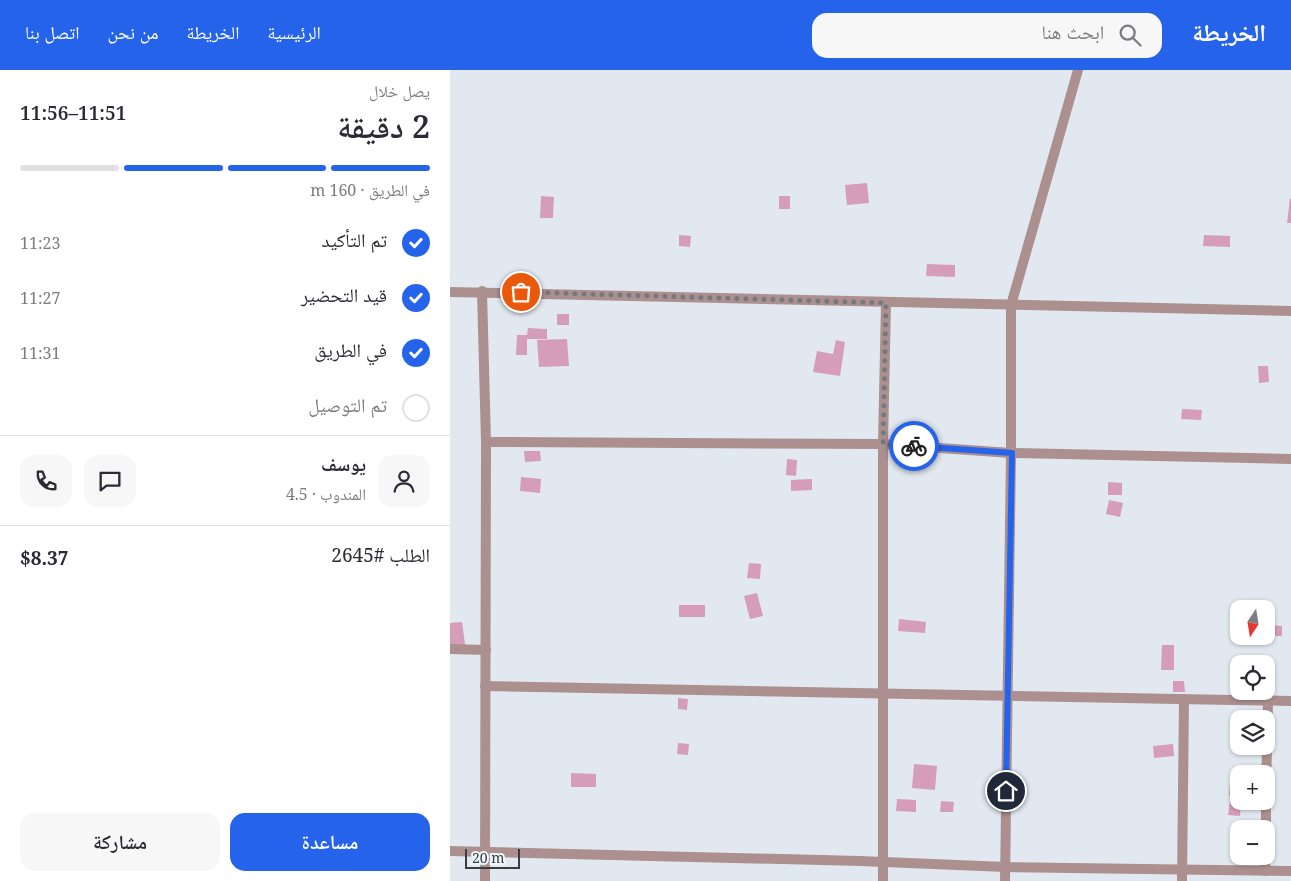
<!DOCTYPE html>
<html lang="ar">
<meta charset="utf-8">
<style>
body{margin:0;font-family:"Noto Serif","Noto Naskh Arabic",serif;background:#f7f7f7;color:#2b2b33;direction:rtl;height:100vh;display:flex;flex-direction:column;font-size:19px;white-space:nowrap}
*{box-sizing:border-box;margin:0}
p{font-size:16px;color:#7c7c81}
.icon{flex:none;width:28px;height:28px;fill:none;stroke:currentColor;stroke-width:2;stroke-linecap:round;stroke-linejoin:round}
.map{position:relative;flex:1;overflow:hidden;direction:ltr}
.drawer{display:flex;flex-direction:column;background:#fff;width:450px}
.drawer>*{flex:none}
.needle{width:32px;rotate:192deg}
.fabs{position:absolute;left:780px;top:530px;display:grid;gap:10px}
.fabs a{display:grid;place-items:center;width:45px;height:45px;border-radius:10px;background:#fff;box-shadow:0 1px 4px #0004;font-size:25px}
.scale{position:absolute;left:15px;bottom:12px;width:55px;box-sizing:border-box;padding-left:5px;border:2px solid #3a3d40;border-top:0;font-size:14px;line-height:18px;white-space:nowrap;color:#3a3d40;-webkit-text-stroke:4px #eff6fe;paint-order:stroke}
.pin{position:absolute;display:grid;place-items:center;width:42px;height:42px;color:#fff;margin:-21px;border:2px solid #fff;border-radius:50%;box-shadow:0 1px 5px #0007}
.courier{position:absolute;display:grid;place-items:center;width:50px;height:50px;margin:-25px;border:4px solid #2563eb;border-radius:50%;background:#fff;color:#222;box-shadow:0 1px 6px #0007}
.head em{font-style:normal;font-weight:600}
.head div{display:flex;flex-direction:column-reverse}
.head{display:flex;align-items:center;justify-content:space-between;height:85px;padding:0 20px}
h1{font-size:32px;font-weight:600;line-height:38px}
.bar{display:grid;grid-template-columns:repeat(4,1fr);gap:8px 5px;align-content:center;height:60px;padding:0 20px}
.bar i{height:6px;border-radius:4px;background:#e1e1e2}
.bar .current{background:#2563eb}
.bar p{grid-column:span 4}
.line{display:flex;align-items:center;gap:12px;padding:0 20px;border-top:1px solid #e1e1e2}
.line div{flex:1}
.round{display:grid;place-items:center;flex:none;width:52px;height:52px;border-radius:15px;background:#f7f7f7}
ol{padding:0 20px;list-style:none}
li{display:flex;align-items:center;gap:15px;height:55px}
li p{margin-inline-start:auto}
li .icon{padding:5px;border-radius:50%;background:#2563eb;color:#fff;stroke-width:4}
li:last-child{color:#7c7c81}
li i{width:28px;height:28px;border:2px solid #e1e1e2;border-radius:50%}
.cta{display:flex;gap:10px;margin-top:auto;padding:10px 20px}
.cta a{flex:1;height:58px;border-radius:15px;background:#2563eb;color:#fff;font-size:20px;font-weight:600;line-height:58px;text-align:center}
.cta a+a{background:#f7f7f7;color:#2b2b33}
header{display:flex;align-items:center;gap:30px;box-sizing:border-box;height:70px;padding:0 25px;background:#2563eb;color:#fff}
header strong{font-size:24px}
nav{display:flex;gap:28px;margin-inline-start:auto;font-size:18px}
.search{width:350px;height:45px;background:#f7f7f7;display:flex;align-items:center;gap:12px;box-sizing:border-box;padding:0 18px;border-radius:15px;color:#7c7c81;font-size:19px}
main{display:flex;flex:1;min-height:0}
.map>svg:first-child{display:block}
.building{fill:#d59db9}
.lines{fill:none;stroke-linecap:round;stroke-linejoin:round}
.minor{stroke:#ac908f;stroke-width:10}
.done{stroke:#75797e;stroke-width:5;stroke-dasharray:0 9}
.route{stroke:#2563eb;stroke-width:6}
</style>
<header>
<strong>الخريطة</strong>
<div class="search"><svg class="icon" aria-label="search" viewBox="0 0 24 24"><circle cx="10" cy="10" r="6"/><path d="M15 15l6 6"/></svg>ابحث هنا</div>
<nav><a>الرئيسية</a><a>الخريطة</a><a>من نحن</a><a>اتصل بنا</a></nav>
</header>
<main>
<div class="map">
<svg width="841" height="811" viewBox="0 0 841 811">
<rect width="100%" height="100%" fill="#e2e8f0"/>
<g class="building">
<path d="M 417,113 L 419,133 L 397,135 L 395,115 Z"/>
<path d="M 91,126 L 104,127 L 103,148 L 90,148 Z"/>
<rect x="329" y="126" width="11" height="13"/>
<path d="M 840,128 L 841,129 L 841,153 L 837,153 Z"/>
<path d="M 229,165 L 241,166 L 240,177 L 229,176 Z"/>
<path d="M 754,165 L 780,166 L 780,177 L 753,176 Z"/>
<path d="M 477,194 L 505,195 L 505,207 L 476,206 Z"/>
<rect x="107" y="244" width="12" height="11"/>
<path d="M 78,258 L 97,259 L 97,269 L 77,269 L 77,285 L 66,285 L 67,265 L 77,265 Z"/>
<path d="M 117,269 L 119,296 L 89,297 L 87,270 Z"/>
<path d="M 386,270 L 395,272 L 390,306 L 363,302 L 367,281 L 383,284 Z"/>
<path d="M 808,296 L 818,296 L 819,312 L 809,313 Z"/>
<path d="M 732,339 L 752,340 L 751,350 L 731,349 Z"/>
<path d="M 74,381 L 90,381 L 91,391 L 75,392 Z"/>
<path d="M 337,389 L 347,390 L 346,406 L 336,405 Z"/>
<path d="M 71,407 L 91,409 L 90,423 L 70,421 Z"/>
<path d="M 362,409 L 362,420 L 341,421 L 341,410 Z"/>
<path d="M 658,412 L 672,413 L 672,425 L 658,425 Z"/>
<path d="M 659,430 L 673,433 L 670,447 L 656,444 Z"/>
<path d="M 299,493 L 311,494 L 310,509 L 297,508 Z"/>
<path d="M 307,523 L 313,546 L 300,549 L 294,526 Z"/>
<rect x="229" y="535" width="26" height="12"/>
<path d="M 449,549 L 476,552 L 475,563 L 448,561 Z"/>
<path d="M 12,552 L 16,581 L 0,583 L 0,553 Z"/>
<path d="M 816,555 L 832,556 L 832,566 L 816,566 Z"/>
<path d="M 712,575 L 724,575 L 724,600 L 711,600 Z"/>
<path d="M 723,611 L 734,611 L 735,622 L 723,622 Z"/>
<path d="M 228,628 L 238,629 L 237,640 L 228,639 Z"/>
<path d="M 228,673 L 239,674 L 238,685 L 227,684 Z"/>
<path d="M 723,674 L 724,686 L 704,688 L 703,676 Z"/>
<path d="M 464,694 L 487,696 L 485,720 L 462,718 Z"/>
<path d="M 121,703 L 146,704 L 146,717 L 121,717 Z"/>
<path d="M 780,713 L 789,713 L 789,726 L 779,726 Z"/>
<path d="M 447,729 L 466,730 L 466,742 L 446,741 Z"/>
<path d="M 491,731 L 504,732 L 503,742 L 490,742 Z"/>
<path d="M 780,731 L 791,732 L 790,746 L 778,745 Z"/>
</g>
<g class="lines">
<g class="minor">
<path d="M 32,221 L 36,372 L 35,811"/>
<path d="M 0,222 L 841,241"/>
<path d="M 36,372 L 433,374 L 561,383 L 841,389"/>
<path d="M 0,579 L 36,580"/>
<path d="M 35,616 L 841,631"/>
<path d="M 816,722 L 818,631"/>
<path d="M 816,759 L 816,731"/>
<path d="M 0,781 L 410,791 L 556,797 L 841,801"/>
<path d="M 815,801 L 815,786"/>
<path d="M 433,811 L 433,374 L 436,233"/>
<path d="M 555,811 L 561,383 L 561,235 L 628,0"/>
<path d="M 732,811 L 734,629"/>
</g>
</g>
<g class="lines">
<path class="done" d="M 71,222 L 436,233 L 433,374 L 464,376"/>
<path class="route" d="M 464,376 L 562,383 L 556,721"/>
</g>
</svg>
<div class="fabs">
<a><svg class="needle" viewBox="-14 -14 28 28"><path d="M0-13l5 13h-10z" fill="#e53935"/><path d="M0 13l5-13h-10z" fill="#7c7c81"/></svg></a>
<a><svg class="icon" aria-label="locate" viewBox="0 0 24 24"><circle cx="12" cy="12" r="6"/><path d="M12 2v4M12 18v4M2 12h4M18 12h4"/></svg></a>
<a><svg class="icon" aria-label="layers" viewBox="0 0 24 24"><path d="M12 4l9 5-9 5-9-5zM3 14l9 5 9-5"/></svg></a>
<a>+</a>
<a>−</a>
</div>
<div class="scale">20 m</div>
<div class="pin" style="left:71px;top:222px;background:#ea580c"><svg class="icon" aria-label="bag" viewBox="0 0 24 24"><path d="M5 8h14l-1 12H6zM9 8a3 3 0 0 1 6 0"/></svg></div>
<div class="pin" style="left:556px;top:721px;background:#1f2937"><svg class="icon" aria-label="home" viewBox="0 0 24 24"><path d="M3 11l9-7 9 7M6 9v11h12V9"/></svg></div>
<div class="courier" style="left:464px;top:376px"><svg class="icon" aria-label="bike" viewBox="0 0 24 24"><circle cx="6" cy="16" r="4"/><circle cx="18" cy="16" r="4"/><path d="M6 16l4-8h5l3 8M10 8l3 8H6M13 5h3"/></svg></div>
</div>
<section class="drawer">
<div class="head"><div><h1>2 دقيقة</h1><p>يصل خلال</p></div><em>11:51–11:56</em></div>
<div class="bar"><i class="current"></i><i class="current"></i><i class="current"></i><i></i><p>في الطريق · 160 m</p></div>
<ol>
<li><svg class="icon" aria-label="check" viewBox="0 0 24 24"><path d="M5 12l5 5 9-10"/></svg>تم التأكيد<p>11:23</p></li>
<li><svg class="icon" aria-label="check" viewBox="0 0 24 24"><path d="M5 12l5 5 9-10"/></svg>قيد التحضير<p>11:27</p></li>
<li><svg class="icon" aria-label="check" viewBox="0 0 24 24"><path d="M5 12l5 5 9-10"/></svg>في الطريق<p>11:31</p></li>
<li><i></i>تم التوصيل</li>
</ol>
<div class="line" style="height:90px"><a class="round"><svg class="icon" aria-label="person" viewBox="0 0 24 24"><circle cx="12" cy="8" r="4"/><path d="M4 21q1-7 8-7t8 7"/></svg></a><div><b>يوسف</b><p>المندوب · 4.5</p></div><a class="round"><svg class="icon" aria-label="chat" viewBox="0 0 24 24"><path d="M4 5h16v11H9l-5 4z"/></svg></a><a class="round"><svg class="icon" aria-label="phone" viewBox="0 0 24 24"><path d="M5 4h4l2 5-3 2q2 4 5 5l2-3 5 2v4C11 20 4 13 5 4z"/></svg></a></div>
<div class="line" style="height:65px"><div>الطلب #2645</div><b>$8.37</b></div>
<div class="cta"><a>مساعدة</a><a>مشاركة</a></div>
</section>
</main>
